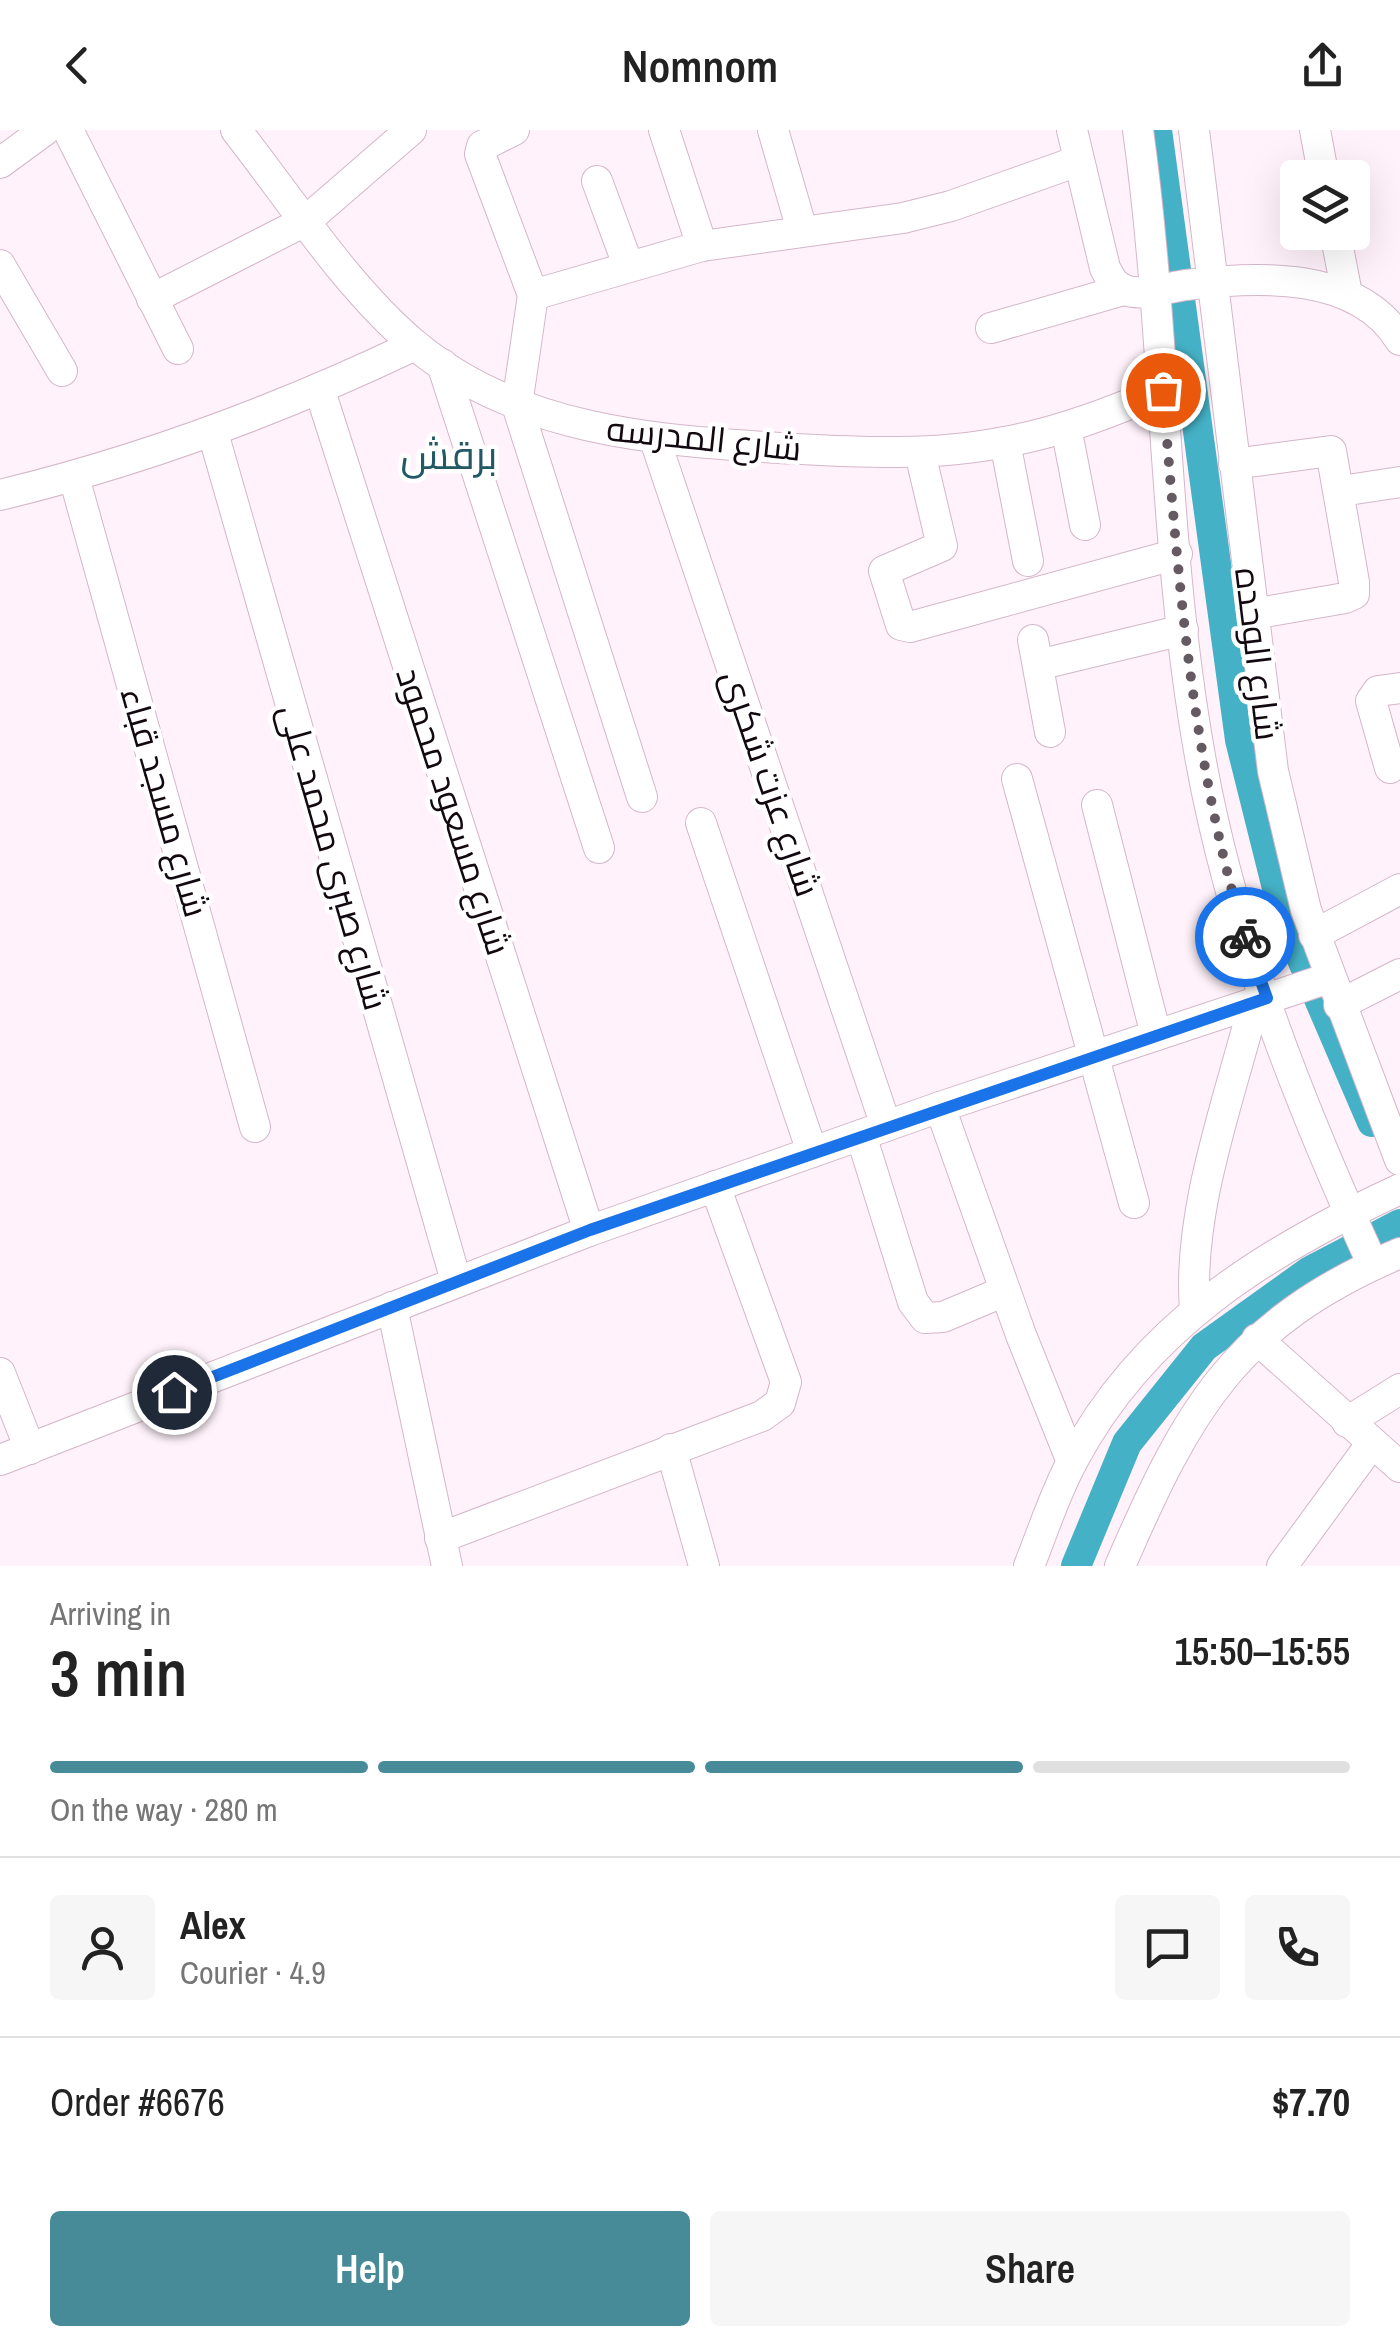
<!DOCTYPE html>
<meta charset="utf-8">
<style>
body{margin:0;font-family:"Archivo Narrow",Cairo,sans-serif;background:#f6f6f6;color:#222;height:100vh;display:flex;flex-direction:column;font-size:38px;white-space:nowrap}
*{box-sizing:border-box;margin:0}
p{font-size:32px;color:#767676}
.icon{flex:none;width:55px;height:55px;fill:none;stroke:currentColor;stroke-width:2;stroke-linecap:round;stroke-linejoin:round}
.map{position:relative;height:1436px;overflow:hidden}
.sheet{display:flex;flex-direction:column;background:#fff;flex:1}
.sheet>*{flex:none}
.controls{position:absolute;left:1280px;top:30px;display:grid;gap:20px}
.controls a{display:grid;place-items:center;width:90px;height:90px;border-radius:10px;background:#fff;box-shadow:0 10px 40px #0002;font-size:50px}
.pin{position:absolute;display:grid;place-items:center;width:85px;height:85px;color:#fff;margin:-42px;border:5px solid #fff;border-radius:50%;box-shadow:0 2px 10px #0007}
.courier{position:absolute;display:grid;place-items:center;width:100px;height:100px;margin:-50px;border:8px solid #1a73e8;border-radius:50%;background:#fff;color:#222;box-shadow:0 2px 12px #0007}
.overview em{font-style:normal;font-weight:600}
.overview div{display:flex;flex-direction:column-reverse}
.overview{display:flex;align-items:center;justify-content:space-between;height:170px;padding:0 50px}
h1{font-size:65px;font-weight:600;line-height:75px}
.bar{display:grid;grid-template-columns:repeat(4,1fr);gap:15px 10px;align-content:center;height:120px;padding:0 50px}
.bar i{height:12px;border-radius:8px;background:#e0e0e0}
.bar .active{background:#478b99}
.bar p{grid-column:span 4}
.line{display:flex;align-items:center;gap:25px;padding:0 50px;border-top:2px solid #e0e0e0}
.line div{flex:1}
.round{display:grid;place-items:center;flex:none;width:105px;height:105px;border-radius:10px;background:#f6f6f6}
.button{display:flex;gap:20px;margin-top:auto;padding:20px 50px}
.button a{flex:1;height:115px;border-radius:10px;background:#478b99;color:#fff;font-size:40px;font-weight:600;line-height:115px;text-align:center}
.button a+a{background:#f6f6f6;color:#222}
header{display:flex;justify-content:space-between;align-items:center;height:130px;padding:0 50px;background:#fff;font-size:45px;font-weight:600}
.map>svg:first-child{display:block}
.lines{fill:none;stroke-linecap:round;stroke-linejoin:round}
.canal{stroke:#45b1c6;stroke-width:30}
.minor-casing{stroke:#d5b6c9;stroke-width:32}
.minor{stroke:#fff;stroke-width:30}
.done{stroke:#655a61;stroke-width:10;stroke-dasharray:0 18}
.route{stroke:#1a73e8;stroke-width:12}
.labels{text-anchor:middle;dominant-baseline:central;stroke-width:9;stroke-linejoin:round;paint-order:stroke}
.street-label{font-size:35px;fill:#12080f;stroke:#fff}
.quarter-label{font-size:40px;fill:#225964;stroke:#fff}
</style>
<header><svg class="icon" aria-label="back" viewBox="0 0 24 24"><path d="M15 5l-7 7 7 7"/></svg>Nomnom<svg class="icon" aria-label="share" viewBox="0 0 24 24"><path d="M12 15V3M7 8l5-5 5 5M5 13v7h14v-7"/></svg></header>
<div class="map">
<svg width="1400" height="1436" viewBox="0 0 1400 1436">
<rect width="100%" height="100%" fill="#fff2fa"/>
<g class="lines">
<g class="canal">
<path d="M 1157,0 L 1240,610 L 1285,790 L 1372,992"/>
<path d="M 1076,1436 L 1127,1313 L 1204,1217 L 1310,1141 L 1400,1094"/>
</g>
<g class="minor-casing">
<g id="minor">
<path d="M 68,0 L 178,219"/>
<path d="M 236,0 C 291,70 347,158 415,215 C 518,300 651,310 779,318 C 855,322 930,327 1005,312 C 1060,302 1112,282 1163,260"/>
<path d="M 514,0 L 482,16 L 480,24 L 533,165 L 517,275 L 642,667"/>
<path d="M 664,0 L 702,116"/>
<path d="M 773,0 L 802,100"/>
<path d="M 1072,0 L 1105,138 C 1110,148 1114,156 1125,160 C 1142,167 1169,157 1186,155 C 1257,146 1358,141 1400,210"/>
<path d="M 1138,0 C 1167,208 1163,420 1200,626 C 1231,801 1299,973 1373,1135"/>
<path d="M 1194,0 L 1273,641 L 1306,780 L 1400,1030"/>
<path d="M 1315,0 L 1324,48"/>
<path d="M 0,33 L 45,0"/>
<path d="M 597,51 L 628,135"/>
<path d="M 1335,102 L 1347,164"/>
<path d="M 0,135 L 62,241"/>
<path d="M 533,165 L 702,116 L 903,88 L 951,76 L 1078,31"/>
<path d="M 152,169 L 307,90 L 411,0"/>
<path d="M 991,198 L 1123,160"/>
<path d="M 442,234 L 599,718"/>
<path d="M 320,261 L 589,1101"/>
<path d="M 1066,297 L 1085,395"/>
<path d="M 213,303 L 456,1151"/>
<path d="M 655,310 L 886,996"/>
<path d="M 1005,312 L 1028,431"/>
<path d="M 920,323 L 942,416 L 884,441 L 901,495 L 910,497 L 1177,424"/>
<path d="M 1234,334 L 1331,321 L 1354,452 L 1354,464 L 1345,468 L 1253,484"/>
<path d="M 74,347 L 255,997"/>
<path d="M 1341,361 L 1400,352"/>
<path d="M 0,365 C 145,330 281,279 415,215"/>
<path d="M 1033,510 L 1050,602"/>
<path d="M 1038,535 L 1183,500"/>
<path d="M 1390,638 L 1371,571 L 1378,561 L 1400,558"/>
<path d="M 1017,649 L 1134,1073"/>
<path d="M 1097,675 L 1156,905"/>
<path d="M 701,693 L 812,1022"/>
<path d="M 1314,805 L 1400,759"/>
<path d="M 1339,875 L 1400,844"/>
<path d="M 940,977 L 1021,1205 L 1072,1332"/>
<path d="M 861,1005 L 913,1172 L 925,1188 L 943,1187 L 1005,1161"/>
<path d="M 392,1177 L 447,1436"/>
<path d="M 1195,1179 C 1187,1081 1230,968 1254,873"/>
<path d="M 1257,1209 L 1400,1337"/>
<path d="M 0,1243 L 30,1319"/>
<path d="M 1347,1292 L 1400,1259"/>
<path d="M 671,1319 L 704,1436"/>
<path d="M 0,1330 L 589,1101 L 940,977 L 1329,848"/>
<path d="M 440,1408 L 762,1286 L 780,1273 L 786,1252 L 715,1056"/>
<path d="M 1029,1436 C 1043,1401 1055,1363 1073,1330 C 1144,1196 1266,1121 1400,1059"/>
<path d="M 1120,1436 C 1188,1279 1235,1193 1400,1123"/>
<path d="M 1282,1436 L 1372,1313"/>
</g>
</g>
<use href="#minor" class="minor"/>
</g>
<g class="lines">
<path class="done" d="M 1163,260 C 1178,446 1191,627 1245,807"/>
<path class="route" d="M 174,1262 L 590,1100 L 1267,868 L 1245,807"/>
</g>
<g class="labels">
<g class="street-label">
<text transform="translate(704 308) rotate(6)">شارع المدرسه</text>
<text transform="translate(1258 524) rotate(83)">شارع الوحده</text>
<text transform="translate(771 653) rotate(71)">شارع عزت شكرى</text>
<text transform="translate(165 672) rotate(74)">شارع مسجد قباء</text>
<text transform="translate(454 681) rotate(72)">شارع مسعود محمود</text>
<text transform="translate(334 727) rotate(74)">شارع صبرى محمد على</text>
</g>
<g class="quarter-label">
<text x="449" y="324">برقش</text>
</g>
</g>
</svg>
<div class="controls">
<a><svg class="icon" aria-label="layers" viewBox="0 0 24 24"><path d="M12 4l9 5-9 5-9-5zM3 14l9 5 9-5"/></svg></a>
</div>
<div class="pin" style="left:1163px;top:260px;background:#ea580c"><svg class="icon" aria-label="bag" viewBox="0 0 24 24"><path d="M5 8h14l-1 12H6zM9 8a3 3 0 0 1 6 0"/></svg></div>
<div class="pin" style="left:174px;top:1262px;background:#1f2937"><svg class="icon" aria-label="home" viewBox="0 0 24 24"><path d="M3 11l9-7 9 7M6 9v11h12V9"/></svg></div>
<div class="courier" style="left:1245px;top:807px"><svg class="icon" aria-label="bike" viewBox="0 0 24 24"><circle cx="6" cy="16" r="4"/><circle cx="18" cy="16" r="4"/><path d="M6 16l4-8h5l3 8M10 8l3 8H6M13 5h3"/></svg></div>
</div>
<section class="sheet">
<div class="overview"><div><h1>3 min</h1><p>Arriving in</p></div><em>15:50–15:55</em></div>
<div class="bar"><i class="active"></i><i class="active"></i><i class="active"></i><i></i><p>On the way · 280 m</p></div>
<div class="line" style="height:180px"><a class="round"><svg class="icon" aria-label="person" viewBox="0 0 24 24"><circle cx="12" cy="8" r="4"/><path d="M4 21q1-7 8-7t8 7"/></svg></a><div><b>Alex</b><p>Courier · 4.9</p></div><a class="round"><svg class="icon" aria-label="chat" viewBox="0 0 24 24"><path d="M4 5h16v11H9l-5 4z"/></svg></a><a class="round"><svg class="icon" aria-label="phone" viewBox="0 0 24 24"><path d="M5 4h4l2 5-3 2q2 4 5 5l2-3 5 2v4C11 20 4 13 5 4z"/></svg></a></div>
<div class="line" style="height:130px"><div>Order #6676</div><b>$7.70</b></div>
<div class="button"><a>Help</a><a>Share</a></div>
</section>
